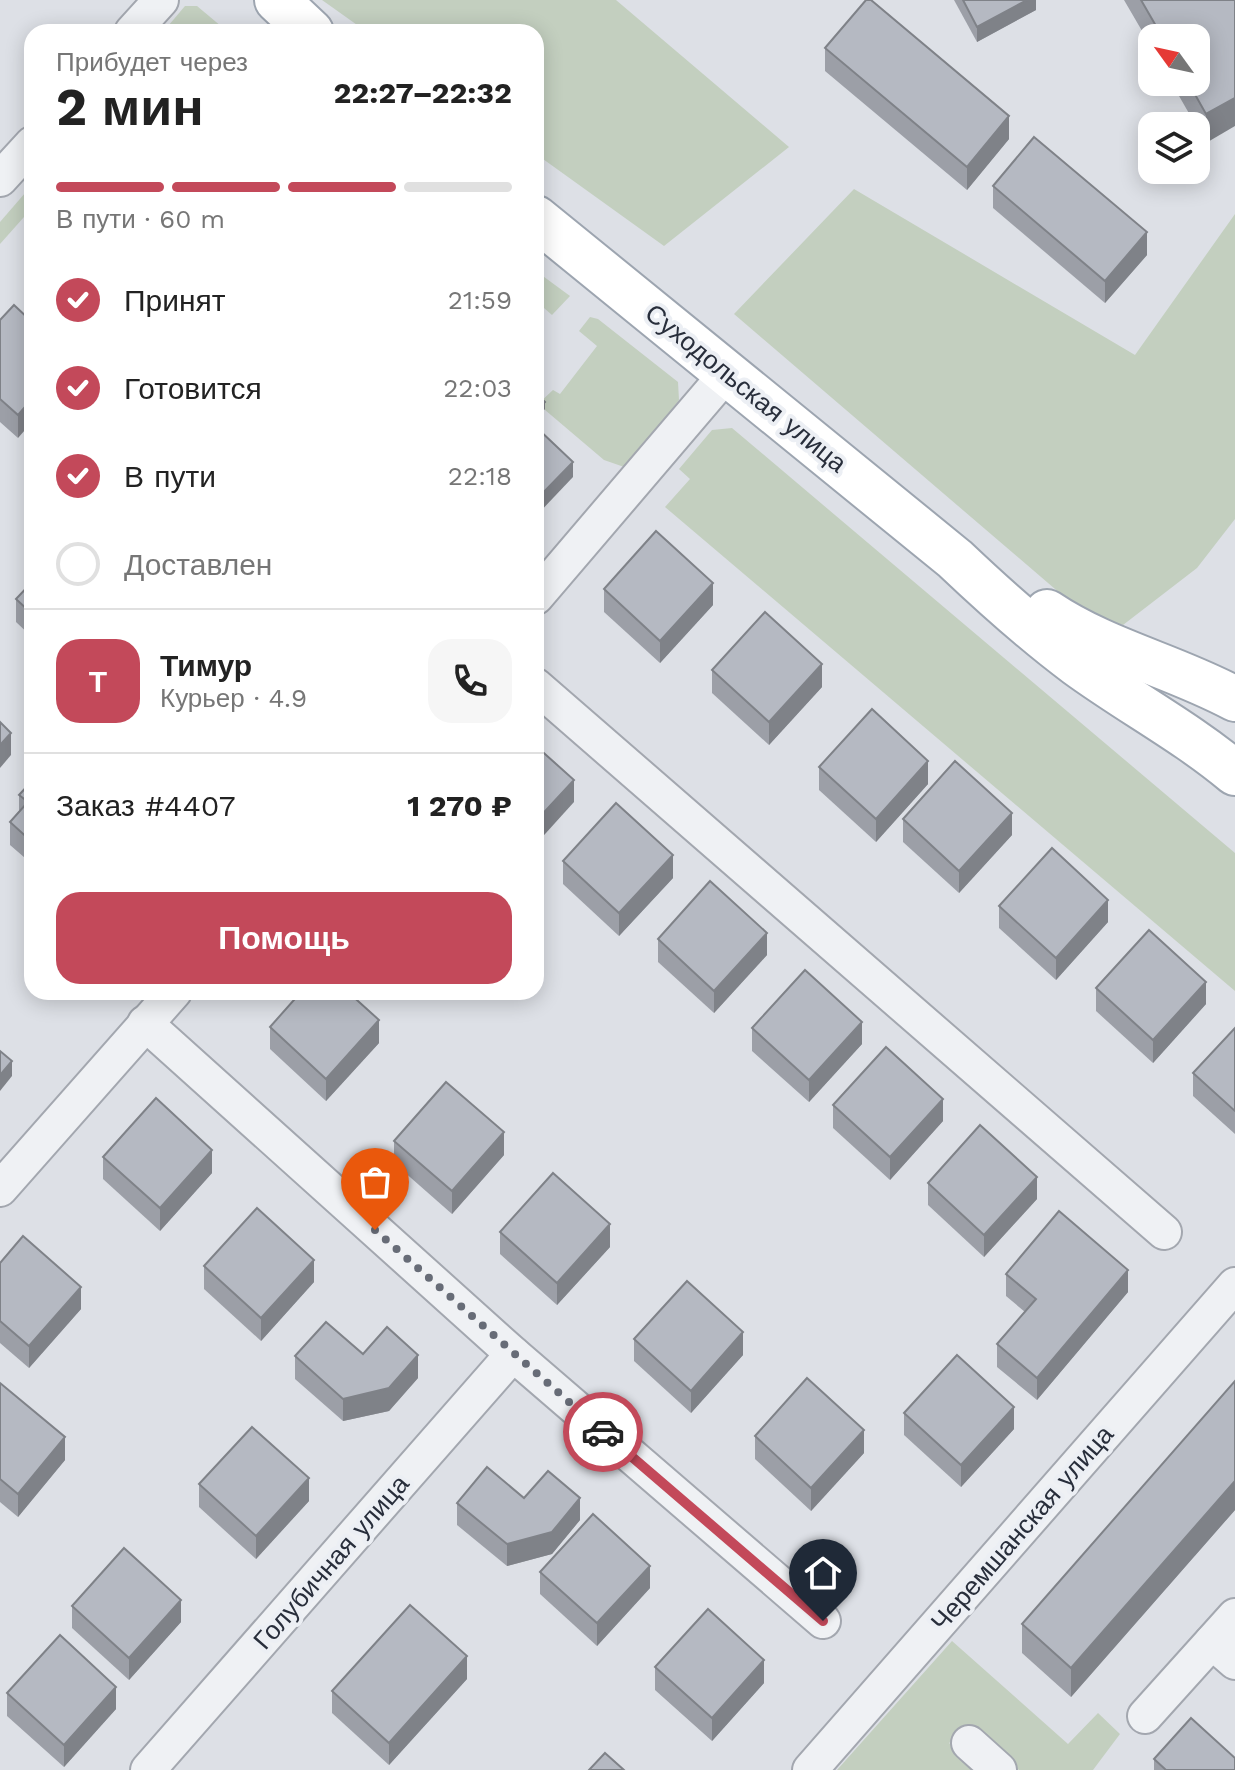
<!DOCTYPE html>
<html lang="ru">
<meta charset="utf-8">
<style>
body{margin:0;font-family:"Work Sans",sans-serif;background:#f6f6f6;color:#222;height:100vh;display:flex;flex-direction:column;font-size:30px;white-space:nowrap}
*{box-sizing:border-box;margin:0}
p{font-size:26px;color:#767676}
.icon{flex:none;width:44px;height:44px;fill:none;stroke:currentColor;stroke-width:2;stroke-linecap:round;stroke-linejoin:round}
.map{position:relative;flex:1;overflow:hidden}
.details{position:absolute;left:24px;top:24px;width:520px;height:976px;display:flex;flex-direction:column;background:#fff;border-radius:24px;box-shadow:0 4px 20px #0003}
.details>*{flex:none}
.needle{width:52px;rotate:303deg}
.controls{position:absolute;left:1138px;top:24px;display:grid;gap:16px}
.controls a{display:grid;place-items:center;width:72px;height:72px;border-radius:16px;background:#fff;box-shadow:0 4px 20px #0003;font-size:40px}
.pin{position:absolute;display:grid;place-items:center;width:68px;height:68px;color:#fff;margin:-82px -34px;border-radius:50% 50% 50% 0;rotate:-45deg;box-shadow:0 0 8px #0007}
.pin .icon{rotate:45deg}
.courier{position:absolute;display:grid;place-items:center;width:80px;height:80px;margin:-40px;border:6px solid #c3495a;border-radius:50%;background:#fff;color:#222;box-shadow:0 2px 10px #0007}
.headline em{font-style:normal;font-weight:700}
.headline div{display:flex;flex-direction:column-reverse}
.headline{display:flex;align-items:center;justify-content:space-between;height:136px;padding:0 32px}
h1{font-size:52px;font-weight:700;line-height:60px}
.bar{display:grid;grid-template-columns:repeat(4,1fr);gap:12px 8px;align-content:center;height:96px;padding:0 32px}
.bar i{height:10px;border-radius:6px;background:#e0e0e0}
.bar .selected{background:#c3495a}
.bar p{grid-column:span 4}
.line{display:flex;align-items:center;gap:20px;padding:0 32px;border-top:2px solid #e0e0e0}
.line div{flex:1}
.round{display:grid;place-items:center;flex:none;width:84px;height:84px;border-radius:24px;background:#f6f6f6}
ol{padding:0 32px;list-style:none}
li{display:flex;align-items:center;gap:24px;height:88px}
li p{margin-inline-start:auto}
li .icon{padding:8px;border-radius:50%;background:#c3495a;color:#fff;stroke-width:4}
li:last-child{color:#767676}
li i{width:44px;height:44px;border:4px solid #e0e0e0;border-radius:50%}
.primary-button{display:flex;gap:16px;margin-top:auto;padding:16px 32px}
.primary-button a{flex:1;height:92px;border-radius:24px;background:#c3495a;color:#fff;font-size:32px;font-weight:700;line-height:92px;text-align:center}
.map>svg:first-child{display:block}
.green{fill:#c3cfbf}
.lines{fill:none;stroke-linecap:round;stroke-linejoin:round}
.minor-casing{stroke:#a3a7af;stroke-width:38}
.major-casing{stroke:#9da5b0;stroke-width:48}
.minor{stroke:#eff1f4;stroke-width:34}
.major{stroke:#fff;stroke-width:44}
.wall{fill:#9c9fa7}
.shaded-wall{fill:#7f8288}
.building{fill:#b5b9c2;stroke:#7f8288;stroke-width:2}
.done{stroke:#676c77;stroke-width:8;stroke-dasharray:0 14.4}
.route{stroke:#c3495a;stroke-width:10}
.labels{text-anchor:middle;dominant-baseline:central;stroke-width:8;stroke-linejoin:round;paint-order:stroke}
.street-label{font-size:26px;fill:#282e3b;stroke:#eceff4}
</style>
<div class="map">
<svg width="1235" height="1770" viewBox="0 0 1235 1770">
<rect width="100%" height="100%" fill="#dde0e6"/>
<g class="green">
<path d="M 322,0 L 616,0 L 789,147 L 664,246 L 536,154 L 536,32 L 367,32 Z"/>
<path d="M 185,6 L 197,6 L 228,32 L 163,32 Z"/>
<path d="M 32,185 L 32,208 L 0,244 L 0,222 Z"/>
<path d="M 854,189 L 1135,355 L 1235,214 L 1235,519 L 1197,568 L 1123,625 L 1083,613 L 734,314 Z"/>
<path d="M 536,271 L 570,296 L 552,315 L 536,301 Z"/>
<path d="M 590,317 L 598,319 L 678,382 L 679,400 L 627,468 L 604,460 L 538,404 L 553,390 L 560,394 L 597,346 L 579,331 Z"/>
<path d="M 732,428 L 1235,853 L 1235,991 L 665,507 L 690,479 L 679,469 L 712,430 Z"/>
<path d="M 952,1641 L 1068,1744 L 1098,1713 L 1120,1734 L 1093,1770 L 1019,1770 L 970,1726 L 949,1743 L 978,1770 L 837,1770 Z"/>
</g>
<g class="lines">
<g class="minor-casing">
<g id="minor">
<path d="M 132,32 L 161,0"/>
<path d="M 0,179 L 32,144"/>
<path d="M 536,597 L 728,372"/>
<path d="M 536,686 L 1164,1232"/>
<path d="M 145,1023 L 513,1354 L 823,1621"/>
<path d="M 0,1189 L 174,992"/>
<path d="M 1212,1642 L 1235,1662"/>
<path d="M 1145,1716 L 1235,1616"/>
<path d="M 969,1743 L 999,1770"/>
<path d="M 148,1770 L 513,1354"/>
<path d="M 810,1770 L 1235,1285"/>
</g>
</g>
<g class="major-casing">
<g id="major">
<path d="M 277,0 L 311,32"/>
<path d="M 536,218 L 955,559 C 994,596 1034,632 1077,664 C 1129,702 1186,732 1235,773"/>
<path d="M 1047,612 C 1105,651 1174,666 1235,699"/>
</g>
</g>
<use href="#minor" class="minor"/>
<use href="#major" class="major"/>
</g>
<g class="wall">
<path d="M 954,0 L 1036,0 L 1036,10 L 977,42 Z"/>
<path d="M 1124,0 L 1235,0 L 1206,143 L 1171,82 L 1196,82 L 1196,38 L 1152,38 L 1152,48 Z"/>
<path d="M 825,48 L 1009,139 L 967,190 L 825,71 Z"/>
<path d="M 993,186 L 1147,255 L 1105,303 L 993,208 Z"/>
<path d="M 0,320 L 32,322 L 18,438 L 0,422 Z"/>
<path d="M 32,582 L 32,637 L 16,622 L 16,599 Z"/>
<path d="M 604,589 L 713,605 L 660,663 L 604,612 Z"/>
<path d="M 712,670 L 822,687 L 769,745 L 712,693 Z"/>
<path d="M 819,767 L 928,784 L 876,842 L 819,790 Z"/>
<path d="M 32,781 L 32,864 L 10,845 L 10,822 L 19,811 L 19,795 Z"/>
<path d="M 903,819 L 1012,835 L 959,893 L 903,842 Z"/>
<path d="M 563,861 L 673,878 L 619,936 L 563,884 Z"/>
<path d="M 999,906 L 1108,922 L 1056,980 L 999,928 Z"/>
<path d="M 658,939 L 767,955 L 714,1013 L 658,962 Z"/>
<path d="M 1096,988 L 1206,1004 L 1153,1063 L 1096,1011 Z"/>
<path d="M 270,1027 L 379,1043 L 326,1101 L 270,1049 Z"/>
<path d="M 752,1028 L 862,1044 L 809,1102 L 752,1051 Z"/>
<path d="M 1235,1028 L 1235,1134 L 1193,1096 L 1193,1073 Z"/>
<path d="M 833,1105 L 943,1121 L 890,1180 L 833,1128 Z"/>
<path d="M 394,1141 L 504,1155 L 452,1214 L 394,1163 Z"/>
<path d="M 103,1157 L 212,1173 L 160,1231 L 103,1179 Z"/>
<path d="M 928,1183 L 1037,1199 L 984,1257 L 928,1205 Z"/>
<path d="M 500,1232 L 610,1247 L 557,1305 L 500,1254 Z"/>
<path d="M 0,1263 L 81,1309 L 29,1368 L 0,1343 Z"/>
<path d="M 204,1266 L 314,1282 L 261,1341 L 204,1289 Z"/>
<path d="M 1006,1274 L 1128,1292 L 1037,1400 L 997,1367 L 997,1344 L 1025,1312 L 1006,1296 Z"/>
<path d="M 634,1339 L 743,1355 L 691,1413 L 634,1361 Z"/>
<path d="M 363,1354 L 418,1378 L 389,1411 L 343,1421 L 295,1379 L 295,1356 Z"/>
<path d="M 1235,1381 L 1235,1510 L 1071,1697 L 1022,1653 L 1022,1624 Z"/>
<path d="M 0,1383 L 65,1460 L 18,1517 L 0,1502 Z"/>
<path d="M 904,1413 L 1014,1429 L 961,1487 L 904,1435 Z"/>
<path d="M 755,1436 L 864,1453 L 811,1511 L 755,1459 Z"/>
<path d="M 199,1484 L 309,1501 L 256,1559 L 199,1507 Z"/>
<path d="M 524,1498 L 580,1520 L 552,1554 L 507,1566 L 457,1525 L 457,1503 Z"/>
<path d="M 540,1572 L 650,1588 L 597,1646 L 540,1594 Z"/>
<path d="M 72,1606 L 181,1622 L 129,1680 L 72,1628 Z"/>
<path d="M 655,1667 L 764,1683 L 712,1741 L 655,1690 Z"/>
<path d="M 467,1679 L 389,1765 L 332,1713 L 332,1691 Z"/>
<path d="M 7,1693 L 116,1709 L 64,1767 L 7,1716 Z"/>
<path d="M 1154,1759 L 1235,1770 L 1154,1770 Z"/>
</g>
<g class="shaded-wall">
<path d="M 1027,0 L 1036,0 L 1036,10 L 977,42 L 977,27 Z"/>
<path d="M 1235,98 L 1235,126 L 1206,143 L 1206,114 Z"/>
<path d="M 1009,116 L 1009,139 L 967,190 L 967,167 Z"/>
<path d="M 1147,232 L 1147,255 L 1105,303 L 1105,281 Z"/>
<path d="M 32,399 L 32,422 L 18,438 L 18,415 Z"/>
<path d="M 545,402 L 545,409 L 536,419 L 536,411 Z"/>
<path d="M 573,462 L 573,477 L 536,516 L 536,500 Z"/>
<path d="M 713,583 L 713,605 L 660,663 L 660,641 Z"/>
<path d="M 822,664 L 822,687 L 769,745 L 769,722 Z"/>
<path d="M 11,733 L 11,755 L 0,768 L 0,745 Z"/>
<path d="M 928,761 L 928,784 L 876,842 L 876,819 Z"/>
<path d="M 574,780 L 574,802 L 536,844 L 536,821 Z"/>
<path d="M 1012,813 L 1012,835 L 959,893 L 959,871 Z"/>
<path d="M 673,855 L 673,878 L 619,936 L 619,913 Z"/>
<path d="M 1108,900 L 1108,922 L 1056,980 L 1056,958 Z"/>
<path d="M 767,933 L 767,955 L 714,1013 L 714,991 Z"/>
<path d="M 1206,982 L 1206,1004 L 1153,1063 L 1153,1040 Z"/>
<path d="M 379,1020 L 379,1043 L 326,1101 L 326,1079 Z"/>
<path d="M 862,1022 L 862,1044 L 809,1102 L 809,1080 Z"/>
<path d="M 12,1061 L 12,1076 L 0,1091 L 0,1075 Z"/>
<path d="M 943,1099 L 943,1121 L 890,1180 L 890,1157 Z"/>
<path d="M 504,1132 L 504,1155 L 452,1214 L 452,1191 Z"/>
<path d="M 212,1150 L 212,1173 L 160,1231 L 160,1208 Z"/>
<path d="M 1037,1177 L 1037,1199 L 984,1257 L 984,1235 Z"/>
<path d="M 610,1224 L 610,1247 L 557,1305 L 557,1283 Z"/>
<path d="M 314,1260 L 314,1282 L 261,1341 L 261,1318 Z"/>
<path d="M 1128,1270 L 1128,1292 L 1037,1400 L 1037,1378 Z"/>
<path d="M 81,1287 L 81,1309 L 29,1368 L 29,1346 Z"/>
<path d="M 743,1332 L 743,1355 L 691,1413 L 691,1391 Z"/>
<path d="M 418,1355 L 418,1378 L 389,1411 L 343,1421 L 343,1399 Z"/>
<path d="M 1014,1407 L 1014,1429 L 961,1487 L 961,1465 Z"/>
<path d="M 864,1430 L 864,1453 L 811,1511 L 811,1488 Z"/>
<path d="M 65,1437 L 65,1460 L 18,1517 L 18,1494 Z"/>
<path d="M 309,1478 L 309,1501 L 256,1559 L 256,1536 Z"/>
<path d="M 1235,1481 L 1235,1510 L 1071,1697 L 1071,1668 Z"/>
<path d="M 580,1498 L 580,1520 L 552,1554 L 507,1566 L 507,1544 Z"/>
<path d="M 650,1566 L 650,1588 L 597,1646 L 597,1623 Z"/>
<path d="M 181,1600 L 181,1622 L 129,1680 L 129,1658 Z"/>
<path d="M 467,1656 L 467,1679 L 389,1765 L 389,1743 Z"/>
<path d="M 764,1660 L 764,1683 L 712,1741 L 712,1718 Z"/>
<path d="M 116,1687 L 116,1709 L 64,1767 L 64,1745 Z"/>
</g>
<g class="building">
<path d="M 866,0 L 871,0 L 1009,116 L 967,167 L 825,48 Z"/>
<path d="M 963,0 L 1027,0 L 977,27 Z"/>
<path d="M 1141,0 L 1235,0 L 1235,98 L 1206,114 L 1188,82 L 1196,82 L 1196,38 L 1163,38 Z"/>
<path d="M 1034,137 L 1147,232 L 1105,281 L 993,186 Z"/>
<path d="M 14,305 L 32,322 L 32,399 L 18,415 L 0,399 L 0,320 Z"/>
<path d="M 536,393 L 545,402 L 536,411 Z"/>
<path d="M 536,427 L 573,462 L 536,500 Z"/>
<path d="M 656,531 L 713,583 L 660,641 L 604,589 Z"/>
<path d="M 32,582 L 32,614 L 16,599 Z"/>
<path d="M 765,612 L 822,664 L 769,722 L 712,670 Z"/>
<path d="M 872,709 L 928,761 L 876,819 L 819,767 Z"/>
<path d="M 0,722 L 11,733 L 0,745 Z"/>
<path d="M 536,746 L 574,780 L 536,821 Z"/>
<path d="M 955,761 L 1012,813 L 959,871 L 903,819 Z"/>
<path d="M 32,781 L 32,842 L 10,822 L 28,802 L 19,795 Z"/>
<path d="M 616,803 L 673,855 L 619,913 L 563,861 Z"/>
<path d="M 1052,848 L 1108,900 L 1056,958 L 999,906 Z"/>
<path d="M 710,881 L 767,933 L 714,991 L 658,939 Z"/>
<path d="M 1149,930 L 1206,982 L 1153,1040 L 1096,988 Z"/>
<path d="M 805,970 L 862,1022 L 809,1080 L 752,1028 Z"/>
<path d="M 301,992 L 348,992 L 379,1020 L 326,1079 L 270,1027 Z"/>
<path d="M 1235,1028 L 1235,1111 L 1193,1073 Z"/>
<path d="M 886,1047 L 943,1099 L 890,1157 L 833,1105 Z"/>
<path d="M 0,1051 L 12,1061 L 0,1075 Z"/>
<path d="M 446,1082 L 504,1132 L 452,1191 L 394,1141 Z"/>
<path d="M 156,1098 L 212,1150 L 160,1208 L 103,1157 Z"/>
<path d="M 980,1125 L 1037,1177 L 984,1235 L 928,1183 Z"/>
<path d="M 553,1173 L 610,1224 L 557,1283 L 500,1232 Z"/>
<path d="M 257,1208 L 314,1260 L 261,1318 L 204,1266 Z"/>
<path d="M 1059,1211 L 1128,1270 L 1037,1378 L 997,1344 L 1036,1299 L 1006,1274 Z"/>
<path d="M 23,1236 L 81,1287 L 29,1346 L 0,1321 L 0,1263 Z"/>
<path d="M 687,1281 L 743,1332 L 691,1391 L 634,1339 Z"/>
<path d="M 326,1322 L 363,1354 L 387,1327 L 418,1355 L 389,1388 L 343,1399 L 295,1356 Z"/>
<path d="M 957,1355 L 1014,1407 L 961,1465 L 904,1413 Z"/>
<path d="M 807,1378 L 864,1430 L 811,1488 L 755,1436 Z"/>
<path d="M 1235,1381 L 1235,1481 L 1071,1668 L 1022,1624 Z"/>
<path d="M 0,1383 L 65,1437 L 18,1494 L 0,1479 Z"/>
<path d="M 252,1427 L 309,1478 L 256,1536 L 199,1484 Z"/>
<path d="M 487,1467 L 524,1498 L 548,1471 L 580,1498 L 552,1532 L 507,1544 L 457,1503 Z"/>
<path d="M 593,1514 L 650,1566 L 597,1623 L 540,1572 Z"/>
<path d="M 124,1548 L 181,1600 L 129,1658 L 72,1606 Z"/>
<path d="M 410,1605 L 467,1656 L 389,1743 L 332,1691 Z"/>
<path d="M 708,1609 L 764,1660 L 712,1718 L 655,1667 Z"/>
<path d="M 60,1635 L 116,1687 L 64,1745 L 7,1693 Z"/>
<path d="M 1191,1718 L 1235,1758 L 1235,1770 L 1166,1770 L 1154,1759 Z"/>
<path d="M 605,1753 L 624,1770 L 589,1770 Z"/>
</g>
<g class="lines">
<path class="done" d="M 375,1230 L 603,1432"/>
<path class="route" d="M 603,1432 L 823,1621"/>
</g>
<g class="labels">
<g class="street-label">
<text transform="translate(746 388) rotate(39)">Суходольская улица</text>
<text transform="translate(1022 1528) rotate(-49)">Черемшанская улица</text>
<text transform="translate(331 1562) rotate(-49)">Голубичная улица</text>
</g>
</g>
</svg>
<div class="controls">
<a><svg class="needle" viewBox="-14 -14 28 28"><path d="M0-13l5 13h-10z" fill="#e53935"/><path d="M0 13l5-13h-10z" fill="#767676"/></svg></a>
<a><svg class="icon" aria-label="layers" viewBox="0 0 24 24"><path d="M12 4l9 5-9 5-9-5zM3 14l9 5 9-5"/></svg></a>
</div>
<div class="pin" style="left:375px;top:1230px;background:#ea580c"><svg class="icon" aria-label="bag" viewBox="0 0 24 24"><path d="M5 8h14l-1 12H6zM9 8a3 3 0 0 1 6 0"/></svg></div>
<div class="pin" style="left:823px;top:1621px;background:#1f2937"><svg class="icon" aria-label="home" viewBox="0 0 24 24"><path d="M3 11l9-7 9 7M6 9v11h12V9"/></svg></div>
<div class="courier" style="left:603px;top:1432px"><svg class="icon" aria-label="car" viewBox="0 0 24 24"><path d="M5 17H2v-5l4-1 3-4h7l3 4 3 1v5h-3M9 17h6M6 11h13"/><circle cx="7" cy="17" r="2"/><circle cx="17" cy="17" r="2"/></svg></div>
<section class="details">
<div class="headline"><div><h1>2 мин</h1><p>Прибудет через</p></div><em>22:27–22:32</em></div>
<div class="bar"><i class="selected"></i><i class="selected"></i><i class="selected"></i><i></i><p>В пути · 60 m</p></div>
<ol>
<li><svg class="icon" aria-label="check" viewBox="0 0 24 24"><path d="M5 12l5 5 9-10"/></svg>Принят<p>21:59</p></li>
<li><svg class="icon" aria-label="check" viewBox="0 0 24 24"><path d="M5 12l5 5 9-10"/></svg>Готовится<p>22:03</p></li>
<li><svg class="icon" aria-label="check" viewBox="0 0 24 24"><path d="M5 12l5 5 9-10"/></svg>В пути<p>22:18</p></li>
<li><i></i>Доставлен</li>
</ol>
<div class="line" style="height:144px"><b class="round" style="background:#c3495a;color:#fff">Т</b><div><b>Тимур</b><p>Курьер · 4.9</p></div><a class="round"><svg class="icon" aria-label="phone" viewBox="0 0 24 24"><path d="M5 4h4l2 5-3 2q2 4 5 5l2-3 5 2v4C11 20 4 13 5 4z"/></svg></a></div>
<div class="line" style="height:104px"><div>Заказ #4407</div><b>1 270 ₽</b></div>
<div class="primary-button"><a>Помощь</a></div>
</section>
</div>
